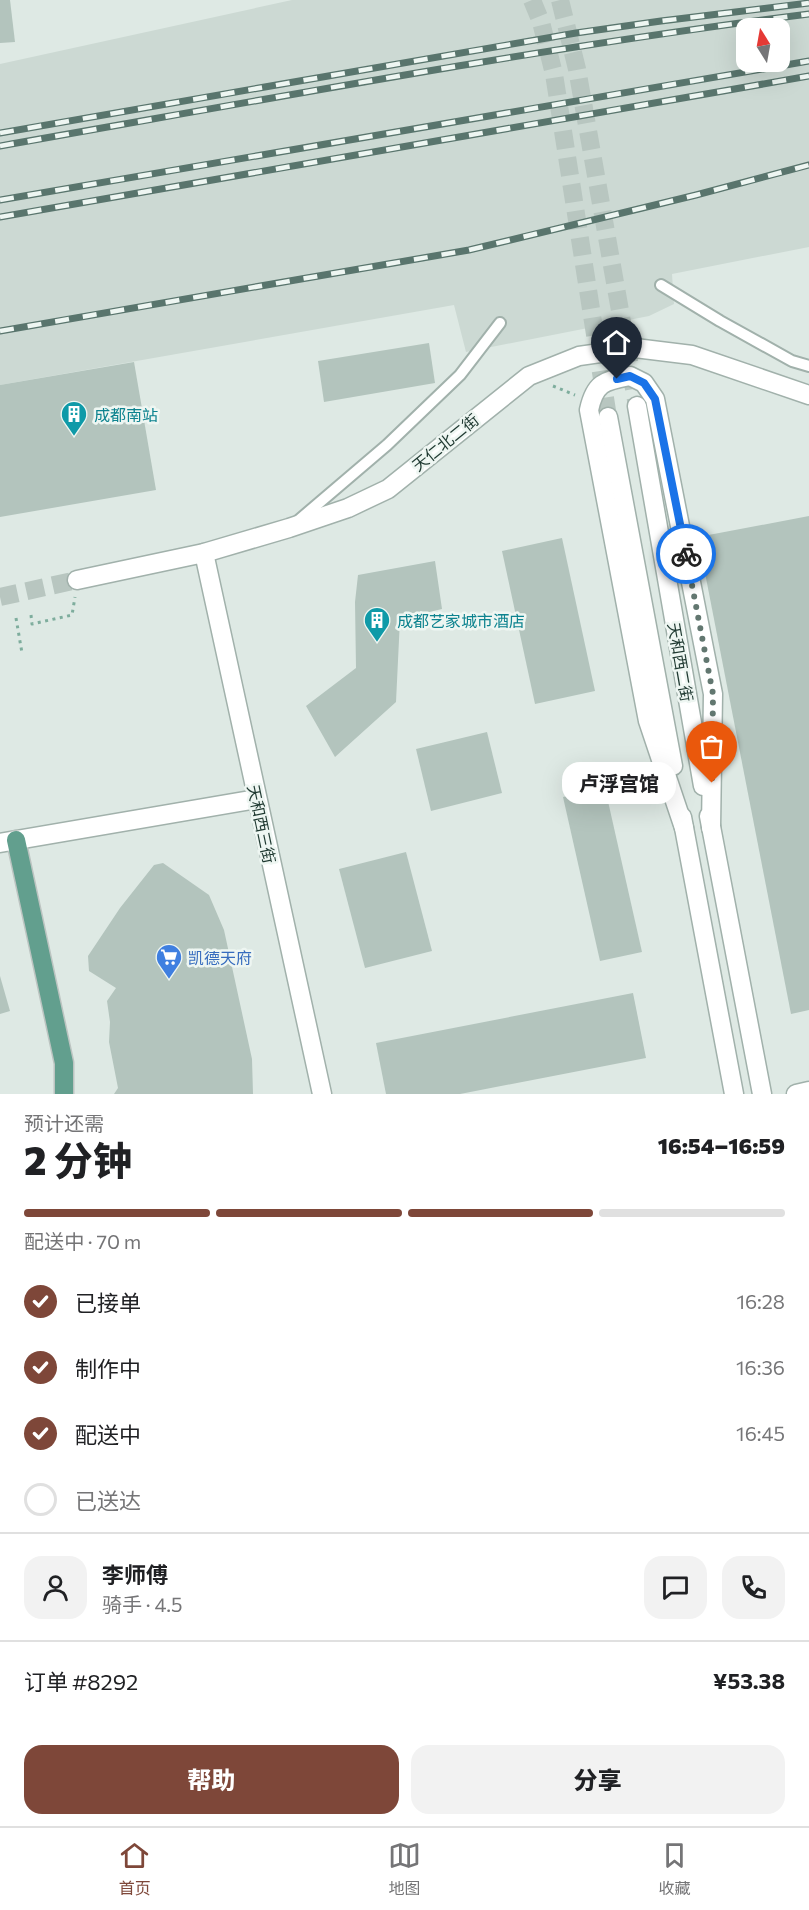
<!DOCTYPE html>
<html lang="zh">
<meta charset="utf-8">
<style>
body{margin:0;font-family:Commissioner,"Noto Sans SC",sans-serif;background:#f2f2f2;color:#202124;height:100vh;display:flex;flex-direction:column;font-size:22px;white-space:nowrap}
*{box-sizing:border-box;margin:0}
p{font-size:20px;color:#757577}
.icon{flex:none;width:33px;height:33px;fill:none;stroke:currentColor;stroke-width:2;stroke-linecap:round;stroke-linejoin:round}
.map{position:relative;height:1094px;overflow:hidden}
.details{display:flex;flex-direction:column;background:#fff;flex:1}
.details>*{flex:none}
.needle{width:39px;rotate:349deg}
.fabs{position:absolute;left:736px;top:18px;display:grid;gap:12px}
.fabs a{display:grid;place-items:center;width:54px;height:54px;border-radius:12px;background:#fff;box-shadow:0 6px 24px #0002;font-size:30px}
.pin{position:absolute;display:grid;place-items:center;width:51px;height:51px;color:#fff;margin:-62px -26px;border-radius:50% 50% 50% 0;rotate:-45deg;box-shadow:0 0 6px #0007}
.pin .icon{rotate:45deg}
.courier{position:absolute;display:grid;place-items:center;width:60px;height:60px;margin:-30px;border:4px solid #1a73e8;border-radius:50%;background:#fff;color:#222;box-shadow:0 2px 8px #0007}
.bubble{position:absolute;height:42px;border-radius:18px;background:#fff;box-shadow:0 6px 24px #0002;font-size:20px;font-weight:800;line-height:42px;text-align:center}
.headline em{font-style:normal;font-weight:800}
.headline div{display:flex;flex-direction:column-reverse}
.headline{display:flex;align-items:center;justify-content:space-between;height:102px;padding:0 24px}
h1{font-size:39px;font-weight:800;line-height:45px}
.bar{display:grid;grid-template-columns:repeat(4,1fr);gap:9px 6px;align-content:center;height:72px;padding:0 24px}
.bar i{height:8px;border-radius:4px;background:#e0e0e0}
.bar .active{background:#7e4739}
.bar p{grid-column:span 4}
.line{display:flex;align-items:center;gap:15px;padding:0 24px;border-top:2px solid #e0e0e0}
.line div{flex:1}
.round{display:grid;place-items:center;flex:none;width:63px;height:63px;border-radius:18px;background:#f2f2f2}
ol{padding:0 24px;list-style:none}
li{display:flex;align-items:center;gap:18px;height:66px}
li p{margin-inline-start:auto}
li .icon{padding:6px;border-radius:50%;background:#7e4739;color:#fff;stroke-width:4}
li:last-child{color:#757577}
li i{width:33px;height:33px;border:3px solid #e0e0e0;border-radius:50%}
.cta{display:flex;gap:12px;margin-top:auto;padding:12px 24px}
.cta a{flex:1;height:69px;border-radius:18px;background:#7e4739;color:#fff;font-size:24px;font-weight:800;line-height:69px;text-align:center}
.cta a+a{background:#f2f2f2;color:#202124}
.tabs{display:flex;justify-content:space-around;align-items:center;height:84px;border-top:2px solid #e0e0e0;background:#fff;font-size:16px;color:#757577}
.tabs a{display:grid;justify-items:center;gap:3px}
.tabs .active{color:#7e4739}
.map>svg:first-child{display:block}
.built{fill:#ccd9d3;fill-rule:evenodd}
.building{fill:#b3c4bd}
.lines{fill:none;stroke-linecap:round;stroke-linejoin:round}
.tertiary-tunnel{stroke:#b8c6c0;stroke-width:18;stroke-dasharray:18 9;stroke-linecap:butt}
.service-casing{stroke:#a1b1ab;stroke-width:14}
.minor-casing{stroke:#a1b1ab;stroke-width:21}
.tertiary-casing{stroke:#a1b1ab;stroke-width:21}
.primary-casing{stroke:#bcc4c1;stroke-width:21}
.path{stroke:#7ead9d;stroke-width:3;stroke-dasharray:3 4.5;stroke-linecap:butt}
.service{stroke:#fff;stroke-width:10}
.minor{stroke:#fff;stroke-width:18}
.tertiary{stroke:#fff;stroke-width:18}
.primary{stroke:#629f8e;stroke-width:18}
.rail-casing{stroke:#59756d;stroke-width:7}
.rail{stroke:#eef6f2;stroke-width:4.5;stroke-dasharray:14;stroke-linecap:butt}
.done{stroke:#627770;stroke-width:6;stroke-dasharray:0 10.8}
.route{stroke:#1a73e8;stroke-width:8}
.labels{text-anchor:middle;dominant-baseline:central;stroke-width:5;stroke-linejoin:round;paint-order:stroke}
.culture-label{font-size:16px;fill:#0d838f;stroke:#eef6f2;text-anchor:start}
.street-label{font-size:16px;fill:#1f3931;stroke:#eef6f2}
.shop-label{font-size:16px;fill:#366cbe;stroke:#eef6f2;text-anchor:start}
</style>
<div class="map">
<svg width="809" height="1094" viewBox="0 0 809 1094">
<rect width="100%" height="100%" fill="#dee9e4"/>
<path class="built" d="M 292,0 L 809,0 L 809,247 L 672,274 L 674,304 L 649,316 L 466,352 L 454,305 L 0,385 L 0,64 ZM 747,28 L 780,28 L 780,62 L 747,62 Z"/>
<g class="building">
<path d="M 0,0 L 10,0 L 15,42 L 0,43 Z"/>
<path d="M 429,343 L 435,383 L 324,402 L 318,361 Z"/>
<path d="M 134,362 L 156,490 L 0,517 L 0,385 Z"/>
<path d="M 809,516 L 809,1010 L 791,1014 L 698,537 Z"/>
<path d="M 562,538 L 595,691 L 535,704 L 502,551 Z"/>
<path d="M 435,561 L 442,609 L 400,619 L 396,702 L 335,757 L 306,706 L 356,668 L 355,602 L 358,575 Z"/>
<path d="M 487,732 L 502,793 L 431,811 L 416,749 Z"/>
<path d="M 605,788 L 642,952 L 600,961 L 563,797 Z"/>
<path d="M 406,852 L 432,951 L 365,968 L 339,869 Z"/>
<path d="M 163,863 L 209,895 L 224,930 L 252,1059 L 253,1094 L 114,1094 L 118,1088 L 109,1042 L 110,1022 L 107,1001 L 116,988 L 89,971 L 88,956 L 120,908 L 154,865 Z"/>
<path d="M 0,976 L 10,1011 L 0,1014 Z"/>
<path d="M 633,993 L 646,1058 L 460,1094 L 386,1094 L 376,1043 Z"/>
</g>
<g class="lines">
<g class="tertiary-tunnel">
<path d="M 532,0 L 541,22 L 554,74 L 608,417"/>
<path d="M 560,0 L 577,69 L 637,406"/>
<path d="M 0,597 L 77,580"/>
</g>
<g class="service-casing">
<g id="service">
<path d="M 661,285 L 720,321 L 792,361 L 809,366"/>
<path d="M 299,520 L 387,445 L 460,375 L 500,323"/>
</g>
</g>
<g class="minor-casing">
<path id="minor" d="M 0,843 L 256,799"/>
</g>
<g class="tertiary-casing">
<g id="tertiary">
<path d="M 637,406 L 703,786"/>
<path d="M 608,417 L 673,766"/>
<path d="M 204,553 L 322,1094"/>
<path d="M 77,580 L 204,553 L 289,528 L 348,508 L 388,489 L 529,376 L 579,356 L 635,348 L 692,355 L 809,395"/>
<path d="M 709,816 L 762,1094"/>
<path d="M 682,817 L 734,1094"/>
<path d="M 684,828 L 648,721 L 589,410 C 595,382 605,381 630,376 L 644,383 L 655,399 L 713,694 L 711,828"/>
<path d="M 796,1094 L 809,1091"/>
</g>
</g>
<g class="primary-casing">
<path id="primary" d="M 16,840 L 64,1063 L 64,1094"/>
</g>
<g class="path">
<path d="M 553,386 L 575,395"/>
<path d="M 31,615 L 32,624 L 72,615 L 75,597"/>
<path d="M 16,618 L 22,653"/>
</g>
<use href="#service" class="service"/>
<use href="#minor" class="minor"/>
<use href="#tertiary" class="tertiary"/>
<use href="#primary" class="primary"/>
<g class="rail-casing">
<g id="rail">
<path d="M 0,133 L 576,33 L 661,21 L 809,3"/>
<path d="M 0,146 C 269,99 538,48 809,14"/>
<path d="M 0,200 L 809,61"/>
<path d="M 0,217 L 809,76"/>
<path d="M 0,331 L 469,250 L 696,195 L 809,165"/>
</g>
</g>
<use href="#rail" class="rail"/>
</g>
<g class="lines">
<path class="done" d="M 686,554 L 713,694 L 712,783"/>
<path class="route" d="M 617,379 L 630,376 L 644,383 L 655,399 L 686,554"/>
</g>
<defs>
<g id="building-pin" transform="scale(1.35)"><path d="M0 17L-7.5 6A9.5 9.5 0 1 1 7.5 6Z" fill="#0f9aa8" stroke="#eef6f2"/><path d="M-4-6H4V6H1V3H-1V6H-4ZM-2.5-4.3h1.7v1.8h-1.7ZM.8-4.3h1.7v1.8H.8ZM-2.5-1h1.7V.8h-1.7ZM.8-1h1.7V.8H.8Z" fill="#fff"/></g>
<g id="supermarket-pin" transform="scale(1.35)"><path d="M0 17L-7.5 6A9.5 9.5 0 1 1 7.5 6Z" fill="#3f7fe0" stroke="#eef6f2"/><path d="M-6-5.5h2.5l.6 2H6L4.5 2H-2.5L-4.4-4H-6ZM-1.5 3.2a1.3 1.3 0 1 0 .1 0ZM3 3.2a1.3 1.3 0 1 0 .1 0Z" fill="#fff"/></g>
</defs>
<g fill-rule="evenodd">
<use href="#building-pin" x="74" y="414"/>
<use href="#building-pin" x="377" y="620"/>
<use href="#supermarket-pin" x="169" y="957"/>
</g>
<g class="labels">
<g class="culture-label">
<text x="94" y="414">成都南站</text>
<text x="397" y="620">成都艺家城市酒店</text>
</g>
<g class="street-label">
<text transform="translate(445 442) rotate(-39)">天仁北二街</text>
<text transform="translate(681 662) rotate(80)">天和西二街</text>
<text transform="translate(262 824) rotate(78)">天和西三街</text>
</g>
<g class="shop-label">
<text x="188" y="957">凯德天府</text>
</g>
</g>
</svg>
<div class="fabs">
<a><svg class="needle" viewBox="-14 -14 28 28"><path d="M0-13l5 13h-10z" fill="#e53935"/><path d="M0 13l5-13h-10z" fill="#757577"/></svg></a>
</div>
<div class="pin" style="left:712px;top:783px;background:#ea580c"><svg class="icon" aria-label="bag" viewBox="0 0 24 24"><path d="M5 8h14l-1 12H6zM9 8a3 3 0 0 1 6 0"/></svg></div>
<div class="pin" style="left:617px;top:379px;background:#1f2937"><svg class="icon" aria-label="home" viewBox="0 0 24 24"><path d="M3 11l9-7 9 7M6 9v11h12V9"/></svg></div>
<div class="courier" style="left:686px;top:554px"><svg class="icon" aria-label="bike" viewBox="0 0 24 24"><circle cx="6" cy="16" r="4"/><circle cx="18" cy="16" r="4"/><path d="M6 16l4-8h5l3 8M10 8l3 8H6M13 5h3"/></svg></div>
<div class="bubble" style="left:562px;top:762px;width:114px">卢浮宫馆</div>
</div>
<section class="details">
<div class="headline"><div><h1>2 分钟</h1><p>预计还需</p></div><em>16:54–16:59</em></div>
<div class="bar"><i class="active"></i><i class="active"></i><i class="active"></i><i></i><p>配送中 · 70 m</p></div>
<ol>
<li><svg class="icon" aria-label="check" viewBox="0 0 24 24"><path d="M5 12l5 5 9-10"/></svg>已接单<p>16:28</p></li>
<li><svg class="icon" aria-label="check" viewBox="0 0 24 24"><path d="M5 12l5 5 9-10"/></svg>制作中<p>16:36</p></li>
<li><svg class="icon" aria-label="check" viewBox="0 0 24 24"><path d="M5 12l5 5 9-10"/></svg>配送中<p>16:45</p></li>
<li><i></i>已送达</li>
</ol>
<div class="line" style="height:108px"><a class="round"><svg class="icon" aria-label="person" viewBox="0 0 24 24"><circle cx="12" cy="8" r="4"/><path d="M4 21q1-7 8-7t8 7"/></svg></a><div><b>李师傅</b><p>骑手 · 4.5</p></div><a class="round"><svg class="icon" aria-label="chat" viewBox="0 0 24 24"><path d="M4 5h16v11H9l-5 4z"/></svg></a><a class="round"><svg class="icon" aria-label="phone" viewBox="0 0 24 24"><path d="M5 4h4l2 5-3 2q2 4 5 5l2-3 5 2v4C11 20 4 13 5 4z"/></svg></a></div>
<div class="line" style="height:78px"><div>订单 #8292</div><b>¥53.38</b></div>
<div class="cta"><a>帮助</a><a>分享</a></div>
</section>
<nav class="tabs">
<a class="active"><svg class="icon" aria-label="home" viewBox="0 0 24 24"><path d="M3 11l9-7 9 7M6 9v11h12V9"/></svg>首页</a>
<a><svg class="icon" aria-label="map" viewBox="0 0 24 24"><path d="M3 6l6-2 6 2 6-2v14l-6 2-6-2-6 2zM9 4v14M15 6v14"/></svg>地图</a>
<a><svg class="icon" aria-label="saved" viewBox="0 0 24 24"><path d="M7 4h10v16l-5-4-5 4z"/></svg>收藏</a>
</nav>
